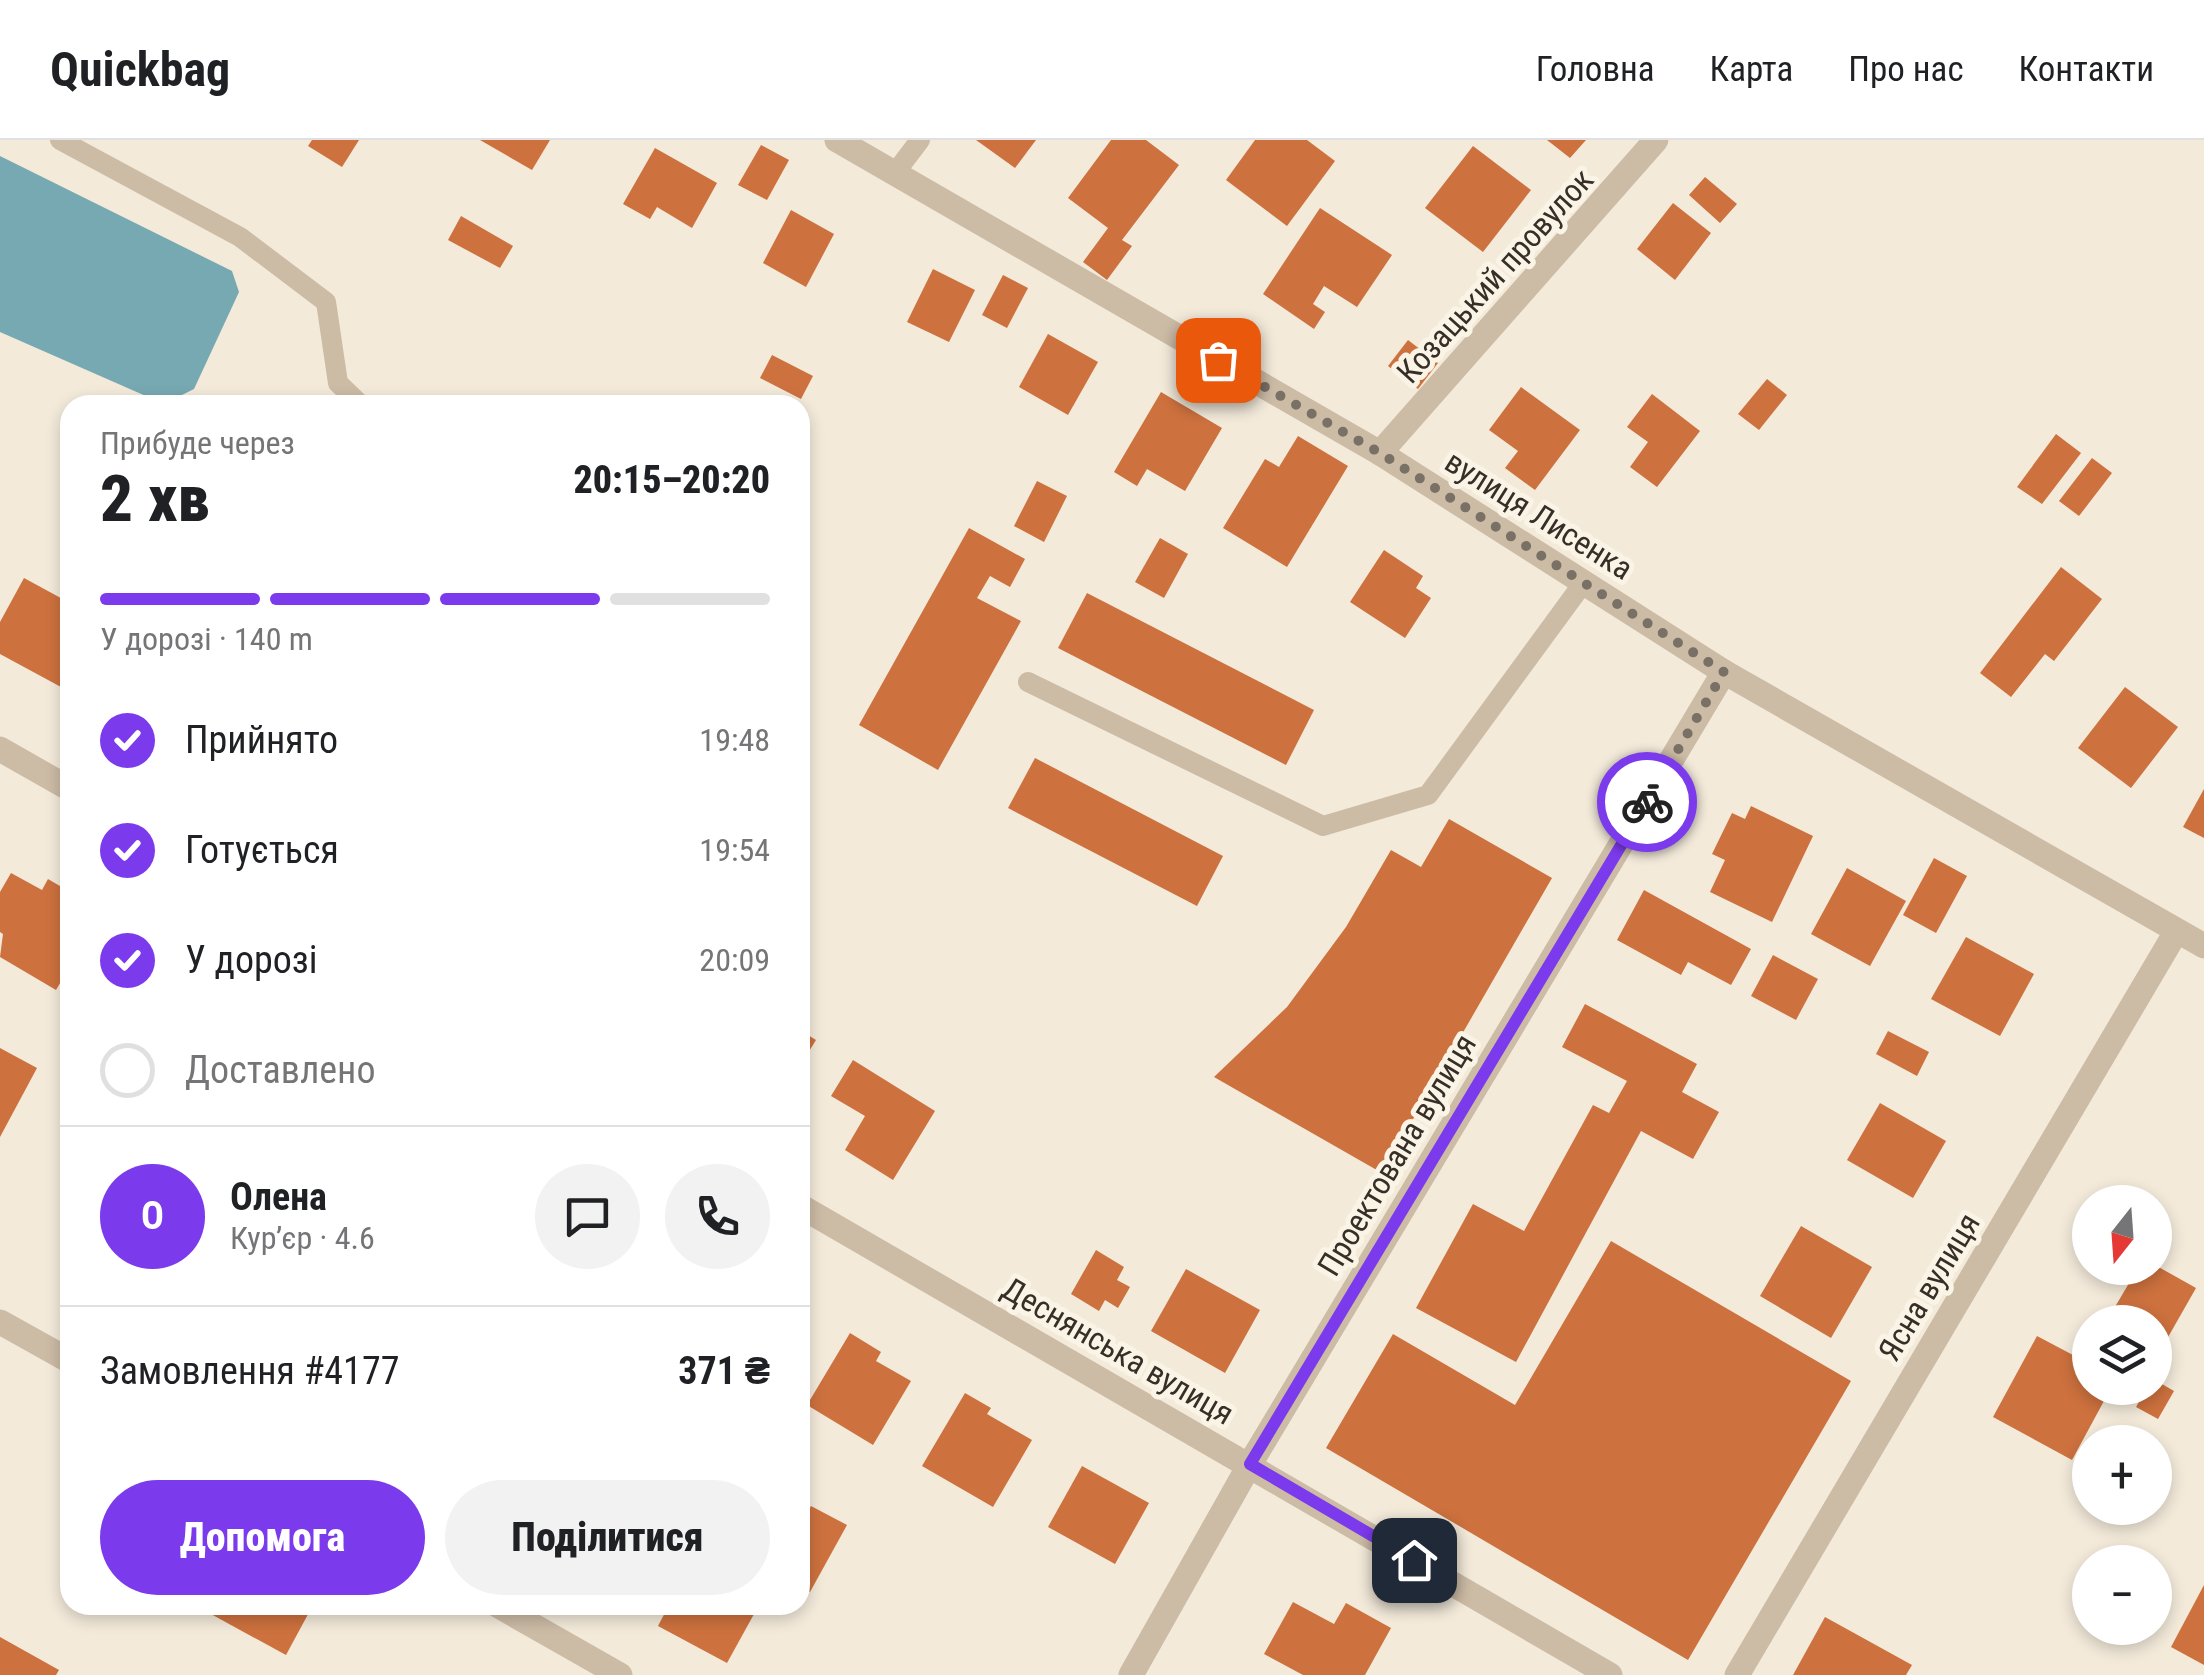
<!DOCTYPE html>
<html lang="uk">
<meta charset="utf-8">
<style>
body{margin:0;font-family:"Roboto Condensed",sans-serif;background:#f2f2f2;color:#202124;height:100vh;display:flex;flex-direction:column;font-size:38px;white-space:nowrap}
*{box-sizing:border-box;margin:0}
p{font-size:32px;color:#757577}
.icon{flex:none;width:55px;height:55px;fill:none;stroke:currentColor;stroke-width:2;stroke-linecap:round;stroke-linejoin:round}
.map{position:relative;flex:1;overflow:hidden}
.drawer{position:absolute;left:60px;top:255px;width:750px;height:1220px;display:flex;flex-direction:column;background:#fff;border-radius:30px;box-shadow:0 5px 15px #0003}
.drawer>*{flex:none}
.needle{width:65px;rotate:197deg}
.buttons{position:absolute;left:2072px;top:1045px;display:grid;gap:20px}
.buttons a{display:grid;place-items:center;width:100px;height:100px;border-radius:50%;background:#fff;box-shadow:0 5px 15px #0003;font-size:50px}
.pin{position:absolute;display:grid;place-items:center;width:85px;height:85px;color:#fff;margin:-42px;border-radius:20px;box-shadow:0 5px 15px #0006}
.courier{position:absolute;display:grid;place-items:center;width:100px;height:100px;margin:-50px;border:8px solid #7c3aed;border-radius:50%;background:#fff;color:#222;box-shadow:0 2px 12px #0007}
.summary em{font-style:normal;font-weight:800}
.summary div{display:flex;flex-direction:column-reverse}
.summary{display:flex;align-items:center;justify-content:space-between;height:170px;padding:0 40px}
h1{font-size:65px;font-weight:800;line-height:75px}
.bar{display:grid;grid-template-columns:repeat(4,1fr);gap:15px 10px;align-content:center;height:120px;padding:0 40px}
.bar i{height:12px;border-radius:8px;background:#e0e0e0}
.bar .current{background:#7c3aed}
.bar p{grid-column:span 4}
.line{display:flex;align-items:center;gap:25px;padding:0 40px;border-top:2px solid #e0e0e0}
.line div{flex:1}
.round{display:grid;place-items:center;flex:none;width:105px;height:105px;border-radius:52px;background:#f2f2f2}
ol{padding:0 40px;list-style:none}
li{display:flex;align-items:center;gap:30px;height:110px}
li p{margin-inline-start:auto}
li .icon{padding:10px;border-radius:50%;background:#7c3aed;color:#fff;stroke-width:4}
li:last-child{color:#757577}
li i{width:55px;height:55px;border:5px solid #e0e0e0;border-radius:50%}
.button{display:flex;gap:20px;margin-top:auto;padding:20px 40px}
.button a{flex:1;height:115px;border-radius:60px;background:#7c3aed;color:#fff;font-size:40px;font-weight:800;line-height:115px;text-align:center}
.button a+a{background:#f2f2f2;color:#202124}
header{display:flex;align-items:center;gap:60px;box-sizing:border-box;height:140px;padding:0 50px;background:#fff;border-bottom:2px solid #e0e0e0}
header strong{font-size:48px}
nav{display:flex;gap:55px;margin-inline-start:auto;font-size:35px}
.map>svg:first-child{display:block}
.water{fill:#77a9b2}
.building{fill:#cd713e}
.lines{fill:none;stroke-linecap:round;stroke-linejoin:round}
.lane{stroke:#ccbba5;stroke-width:20}
.street{stroke:#ccbba5;stroke-width:25}
.done{stroke:#797066;stroke-width:10;stroke-dasharray:0 18}
.route{stroke:#7c3aed;stroke-width:12}
.labels{text-anchor:middle;dominant-baseline:central;stroke-width:10;stroke-linejoin:round;paint-order:stroke}
.street-label{font-size:32px;fill:#372e27;stroke:#faf4e7}
</style>
<header>
<strong>Quickbag</strong>
<nav><a>Головна</a><a>Карта</a><a>Про нас</a><a>Контакти</a></nav>
</header>
<div class="map">
<svg width="2204" height="1535" viewBox="0 0 2204 1535">
<rect width="100%" height="100%" fill="#f3eada"/>
<path class="water" d="M 0,16 L 232,131 L 239,152 L 194,249 L 164,264 L 0,192 Z"/>
<g class="building">
<path d="M 312,0 L 359,0 L 342,27 L 308,6 Z"/>
<path d="M 480,0 L 550,0 L 532,30 Z"/>
<path d="M 976,0 L 1036,0 L 1015,28 Z"/>
<path d="M 1111,0 L 1146,0 L 1179,25 L 1122,100 L 1132,106 L 1107,140 L 1083,122 L 1108,88 L 1068,58 Z"/>
<path d="M 1255,0 L 1307,0 L 1335,21 L 1287,86 L 1226,40 Z"/>
<path d="M 1547,0 L 1586,0 L 1570,18 Z"/>
<path d="M 761,5 L 789,20 L 767,60 L 738,45 Z"/>
<path d="M 1473,6 L 1531,50 L 1483,112 L 1425,68 Z"/>
<path d="M 655,8 L 717,43 L 692,88 L 657,67 L 650,79 L 623,64 Z"/>
<path d="M 1705,37 L 1737,64 L 1720,83 L 1689,55 Z"/>
<path d="M 1673,63 L 1711,93 L 1675,140 L 1637,109 Z"/>
<path d="M 1320,68 L 1392,115 L 1357,167 L 1324,146 L 1313,164 L 1325,172 L 1314,189 L 1263,154 Z"/>
<path d="M 791,70 L 834,94 L 806,147 L 763,123 Z"/>
<path d="M 461,76 L 513,106 L 500,128 L 448,100 Z"/>
<path d="M 933,129 L 975,150 L 949,202 L 907,182 Z"/>
<path d="M 1003,135 L 1028,148 L 1007,188 L 982,175 Z"/>
<path d="M 1048,194 L 1098,222 L 1068,275 L 1019,247 Z"/>
<path d="M 1408,200 L 1438,223 L 1418,249 L 1388,226 Z"/>
<path d="M 772,215 L 813,236 L 801,259 L 760,238 Z"/>
<path d="M 1767,239 L 1787,255 L 1759,290 L 1738,274 Z"/>
<path d="M 1521,247 L 1580,290 L 1535,350 L 1505,328 L 1518,311 L 1489,290 Z"/>
<path d="M 1161,252 L 1222,288 L 1185,351 L 1147,329 L 1137,346 L 1114,332 Z"/>
<path d="M 1652,254 L 1700,291 L 1657,347 L 1630,327 L 1648,302 L 1627,287 Z"/>
<path d="M 2056,294 L 2081,313 L 2042,364 L 2017,347 Z"/>
<path d="M 1298,296 L 1348,326 L 1287,427 L 1223,388 L 1265,319 L 1279,327 Z"/>
<path d="M 2092,318 L 2112,333 L 2079,376 L 2059,361 Z"/>
<path d="M 1037,341 L 1067,356 L 1044,402 L 1014,386 Z"/>
<path d="M 969,388 L 1025,419 L 1010,447 L 990,436 L 977,458 L 1021,481 L 938,630 L 859,585 Z"/>
<path d="M 1160,398 L 1188,414 L 1164,458 L 1135,442 Z"/>
<path d="M 1384,410 L 1423,436 L 1416,448 L 1431,458 L 1405,498 L 1350,462 Z"/>
<path d="M 2061,427 L 2102,459 L 2054,521 L 2045,514 L 2011,557 L 1980,533 Z"/>
<path d="M 24,438 L 70,463 L 70,530 L 61,547 L 0,514 L 0,482 Z"/>
<path d="M 1087,453 L 1314,570 L 1286,625 L 1058,508 Z"/>
<path d="M 2125,547 L 2178,587 L 2131,648 L 2078,608 Z"/>
<path d="M 1035,618 L 1223,716 L 1197,766 L 1008,668 Z"/>
<path d="M 2204,649 L 2204,698 L 2183,687 Z"/>
<path d="M 1751,666 L 1813,696 L 1772,782 L 1710,752 L 1725,720 L 1712,714 L 1732,673 L 1745,679 Z"/>
<path d="M 1449,679 L 1552,738 L 1382,1033 L 1214,937 L 1287,867 L 1346,787 L 1391,710 L 1421,727 Z"/>
<path d="M 1934,718 L 1967,736 L 1936,793 L 1903,775 Z"/>
<path d="M 1847,728 L 1906,761 L 1870,826 L 1811,794 Z"/>
<path d="M 11,733 L 42,750 L 48,739 L 70,752 L 70,826 L 56,850 L 0,817 L 3,794 L 0,792 L 0,752 Z"/>
<path d="M 1644,750 L 1751,809 L 1731,845 L 1688,822 L 1681,835 L 1617,800 Z"/>
<path d="M 1966,797 L 2034,834 L 2000,896 L 1931,859 Z"/>
<path d="M 1773,815 L 1818,839 L 1796,880 L 1751,856 Z"/>
<path d="M 1585,864 L 1697,924 L 1682,952 L 1719,972 L 1693,1019 L 1641,991 L 1516,1222 L 1416,1168 L 1473,1064 L 1524,1091 L 1593,965 L 1609,973 L 1627,941 L 1562,907 Z"/>
<path d="M 800,890 L 816,900 L 800,926 Z"/>
<path d="M 1888,891 L 1929,912 L 1917,936 L 1876,914 Z"/>
<path d="M 0,908 L 37,928 L 0,997 Z"/>
<path d="M 853,920 L 935,971 L 893,1040 L 845,1010 L 865,976 L 831,956 Z"/>
<path d="M 1880,963 L 1946,1001 L 1913,1058 L 1847,1020 Z"/>
<path d="M 1801,1086 L 1872,1127 L 1831,1198 L 1760,1156 Z"/>
<path d="M 1611,1101 L 1851,1241 L 1688,1520 L 1326,1308 L 1393,1194 L 1515,1265 Z"/>
<path d="M 1096,1110 L 1124,1127 L 1117,1140 L 1130,1147 L 1118,1168 L 1105,1160 L 1099,1171 L 1071,1154 Z"/>
<path d="M 2155,1125 L 2196,1148 L 2159,1213 L 2155,1211 L 2155,1182 L 2106,1182 L 2138,1128 L 2155,1128 Z"/>
<path d="M 1186,1129 L 1260,1170 L 1225,1233 L 1151,1191 Z"/>
<path d="M 850,1193 L 881,1212 L 876,1221 L 911,1241 L 873,1305 L 807,1265 Z"/>
<path d="M 2037,1196 L 2090,1224 L 2090,1248 L 2111,1248 L 2072,1320 L 1993,1277 Z"/>
<path d="M 2155,1240 L 2174,1251 L 2158,1279 L 2136,1267 L 2147,1248 L 2155,1248 Z"/>
<path d="M 965,1253 L 991,1268 L 987,1274 L 1032,1300 L 993,1367 L 922,1326 Z"/>
<path d="M 1082,1326 L 1149,1363 L 1115,1424 L 1048,1387 Z"/>
<path d="M 811,1366 L 847,1385 L 810,1452 L 800,1447 L 800,1386 Z"/>
<path d="M 2204,1445 L 2204,1525 L 2171,1507 Z"/>
<path d="M 1293,1462 L 1334,1484 L 1346,1463 L 1391,1488 L 1365,1535 L 1303,1535 L 1264,1514 Z"/>
<path d="M 213,1465 L 313,1465 L 286,1515 L 209,1473 Z"/>
<path d="M 669,1465 L 759,1465 L 727,1523 L 658,1486 Z"/>
<path d="M 1825,1477 L 1912,1525 L 1906,1535 L 1793,1535 Z"/>
<path d="M 0,1497 L 59,1530 L 56,1535 L 0,1535 Z"/>
</g>
<g class="lines">
<g class="lane">
<path d="M 60,0 L 240,97 L 326,162 L 338,243 L 361,265"/>
<path d="M 895,33 L 920,0"/>
<path d="M 1028,542 L 1323,686 L 1428,655 L 1584,442"/>
</g>
<g class="street">
<path d="M 837,0 L 1380,313 L 1724,532 L 2204,806"/>
<path d="M 1380,313 L 1656,0"/>
<path d="M 0,609 L 70,649"/>
<path d="M 800,1066 L 1610,1535"/>
<path d="M 0,1182 L 70,1221"/>
<path d="M 497,1465 L 620,1535"/>
<path d="M 1131,1535 L 1250,1324 L 1724,532"/>
<path d="M 1737,1535 L 2176,792"/>
</g>
</g>
<g class="lines">
<path class="done" d="M 1218,220 L 1380,313 L 1724,532 L 1647,662"/>
<path class="route" d="M 1414,1420 L 1250,1324 L 1647,662"/>
</g>
<g class="labels">
<g class="street-label">
<text transform="translate(1495 136) rotate(-48)">Козацький провулок</text>
<text transform="translate(1539 375) rotate(32)">вулиця Лисенка</text>
<text transform="translate(1397 1015) rotate(-59)">Проектована вулиця</text>
<text transform="translate(1929 1147) rotate(-59)">Ясна вулиця</text>
<text transform="translate(1118 1211) rotate(30)">Деснянська вулиця</text>
</g>
</g>
</svg>
<div class="buttons">
<a><svg class="needle" viewBox="-14 -14 28 28"><path d="M0-13l5 13h-10z" fill="#e53935"/><path d="M0 13l5-13h-10z" fill="#757577"/></svg></a>
<a><svg class="icon" aria-label="layers" viewBox="0 0 24 24"><path d="M12 4l9 5-9 5-9-5zM3 14l9 5 9-5"/></svg></a>
<a>+</a>
<a>−</a>
</div>
<div class="pin" style="left:1218px;top:220px;background:#ea580c"><svg class="icon" aria-label="bag" viewBox="0 0 24 24"><path d="M5 8h14l-1 12H6zM9 8a3 3 0 0 1 6 0"/></svg></div>
<div class="pin" style="left:1414px;top:1420px;background:#1f2937"><svg class="icon" aria-label="home" viewBox="0 0 24 24"><path d="M3 11l9-7 9 7M6 9v11h12V9"/></svg></div>
<div class="courier" style="left:1647px;top:662px"><svg class="icon" aria-label="bike" viewBox="0 0 24 24"><circle cx="6" cy="16" r="4"/><circle cx="18" cy="16" r="4"/><path d="M6 16l4-8h5l3 8M10 8l3 8H6M13 5h3"/></svg></div>
<section class="drawer">
<div class="summary"><div><h1>2 хв</h1><p>Прибуде через</p></div><em>20:15–20:20</em></div>
<div class="bar"><i class="current"></i><i class="current"></i><i class="current"></i><i></i><p>У дорозі · 140 m</p></div>
<ol>
<li><svg class="icon" aria-label="check" viewBox="0 0 24 24"><path d="M5 12l5 5 9-10"/></svg>Прийнято<p>19:48</p></li>
<li><svg class="icon" aria-label="check" viewBox="0 0 24 24"><path d="M5 12l5 5 9-10"/></svg>Готується<p>19:54</p></li>
<li><svg class="icon" aria-label="check" viewBox="0 0 24 24"><path d="M5 12l5 5 9-10"/></svg>У дорозі<p>20:09</p></li>
<li><i></i>Доставлено</li>
</ol>
<div class="line" style="height:180px"><b class="round" style="background:#7c3aed;color:#fff">О</b><div><b>Олена</b><p>Кур’єр · 4.6</p></div><a class="round"><svg class="icon" aria-label="chat" viewBox="0 0 24 24"><path d="M4 5h16v11H9l-5 4z"/></svg></a><a class="round"><svg class="icon" aria-label="phone" viewBox="0 0 24 24"><path d="M5 4h4l2 5-3 2q2 4 5 5l2-3 5 2v4C11 20 4 13 5 4z"/></svg></a></div>
<div class="line" style="height:130px"><div>Замовлення #4177</div><b>371 ₴</b></div>
<div class="button"><a>Допомога</a><a>Поділитися</a></div>
</section>
</div>
